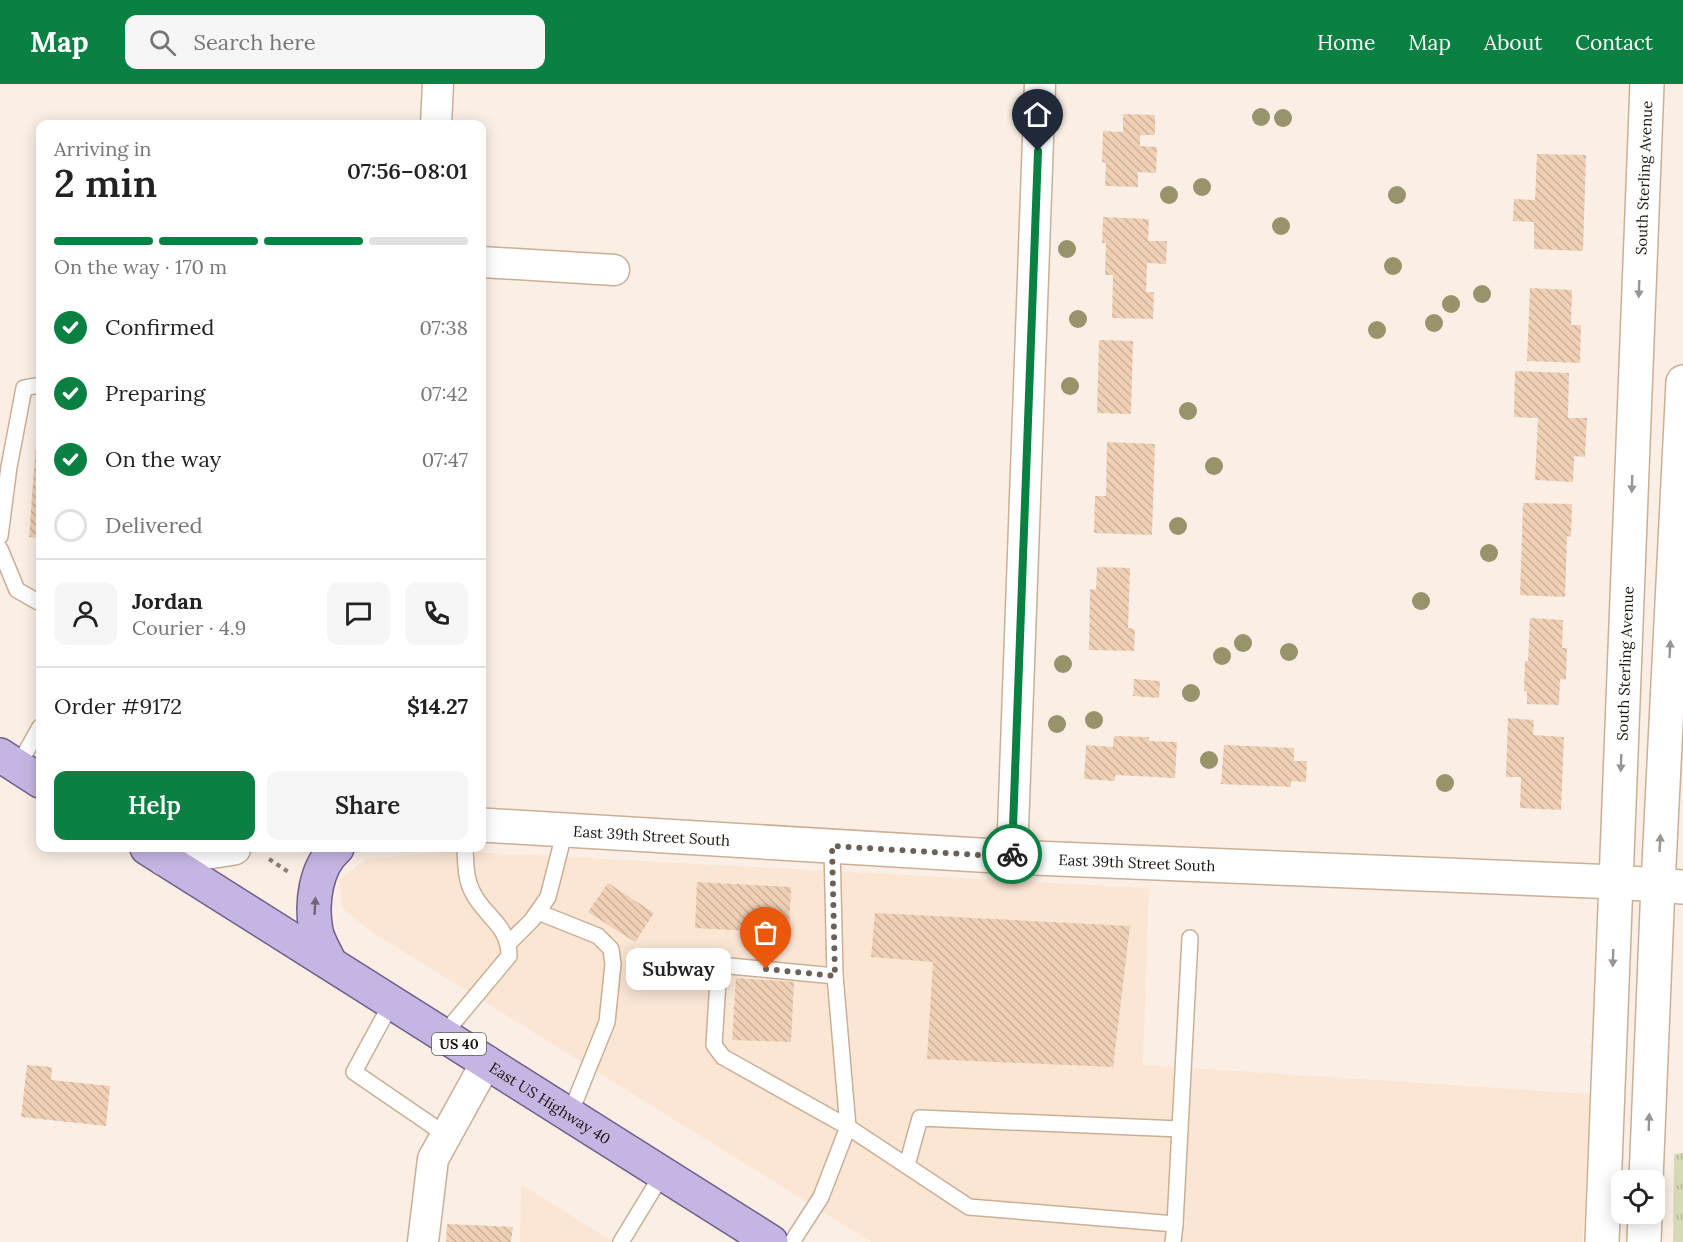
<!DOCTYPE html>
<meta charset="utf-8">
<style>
body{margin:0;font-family:Lora,serif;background:#f6f6f6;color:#222;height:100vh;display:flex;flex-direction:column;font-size:22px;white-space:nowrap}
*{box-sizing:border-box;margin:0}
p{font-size:20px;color:#767676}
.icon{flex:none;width:33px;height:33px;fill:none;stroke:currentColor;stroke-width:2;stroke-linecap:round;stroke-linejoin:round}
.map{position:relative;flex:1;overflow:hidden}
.panel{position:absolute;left:36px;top:36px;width:450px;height:732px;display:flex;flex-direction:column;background:#fff;border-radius:12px;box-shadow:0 3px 15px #0003}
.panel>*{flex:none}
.tools{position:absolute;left:1611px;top:1086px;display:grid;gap:12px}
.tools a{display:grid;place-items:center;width:54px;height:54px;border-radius:12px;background:#fff;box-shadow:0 3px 15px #0003;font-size:30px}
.pin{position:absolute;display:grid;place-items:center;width:51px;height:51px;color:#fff;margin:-62px -26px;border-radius:50% 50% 50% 0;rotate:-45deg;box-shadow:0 0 6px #0007}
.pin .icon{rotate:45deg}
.courier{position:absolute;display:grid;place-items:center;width:60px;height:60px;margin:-30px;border:4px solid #0b8043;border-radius:50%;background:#fff;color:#222;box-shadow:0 2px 8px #0007}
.bubble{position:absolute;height:42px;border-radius:12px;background:#fff;box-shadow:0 3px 15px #0003;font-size:20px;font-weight:600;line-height:42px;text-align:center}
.head em{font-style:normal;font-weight:600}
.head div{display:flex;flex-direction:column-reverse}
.head{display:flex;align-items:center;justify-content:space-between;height:102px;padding:0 18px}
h1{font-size:39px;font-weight:600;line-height:45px}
.bar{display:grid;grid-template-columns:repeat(4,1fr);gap:9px 6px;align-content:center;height:72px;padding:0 18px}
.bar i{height:8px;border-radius:4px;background:#e0e0e0}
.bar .on{background:#0b8043}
.bar p{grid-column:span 4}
.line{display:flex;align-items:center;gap:15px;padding:0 18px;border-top:2px solid #e0e0e0}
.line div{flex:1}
.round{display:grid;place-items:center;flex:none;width:63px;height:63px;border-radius:12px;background:#f6f6f6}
ol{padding:0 18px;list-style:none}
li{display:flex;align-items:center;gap:18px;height:66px}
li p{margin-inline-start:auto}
li .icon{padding:6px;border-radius:50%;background:#0b8043;color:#fff;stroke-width:4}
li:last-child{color:#767676}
li i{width:33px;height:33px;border:3px solid #e0e0e0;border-radius:50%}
.primary-button{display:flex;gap:12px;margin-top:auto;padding:12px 18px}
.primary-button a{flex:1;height:69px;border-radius:12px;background:#0b8043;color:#fff;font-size:24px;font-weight:600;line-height:69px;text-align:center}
.primary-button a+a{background:#f6f6f6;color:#222}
header{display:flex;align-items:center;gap:36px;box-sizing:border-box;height:84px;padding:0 30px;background:#0b8043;color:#fff}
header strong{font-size:28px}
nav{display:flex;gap:33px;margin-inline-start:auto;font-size:21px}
.search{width:420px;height:54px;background:#f6f6f6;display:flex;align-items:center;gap:15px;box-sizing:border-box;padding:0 21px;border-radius:12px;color:#767676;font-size:22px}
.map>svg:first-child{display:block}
.built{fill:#fbe6d4}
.grass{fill:url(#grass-tufts)}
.building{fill:url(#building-back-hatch)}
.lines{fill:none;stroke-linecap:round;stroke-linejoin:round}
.lane-casing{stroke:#caaf97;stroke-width:18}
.street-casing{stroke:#caaf97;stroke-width:33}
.secondary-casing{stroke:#caaf97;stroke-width:36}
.primary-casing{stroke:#725d8b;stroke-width:36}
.path{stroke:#8c8178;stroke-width:4;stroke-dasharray:4.5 4.5;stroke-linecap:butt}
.lane{stroke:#fff;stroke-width:15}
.street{stroke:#fff;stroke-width:30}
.secondary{stroke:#fff;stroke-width:33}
.primary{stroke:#c5b5e3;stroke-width:33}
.tree{fill:#97936b}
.oneway{fill:#9a9592}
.oneway2{fill:#726478}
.done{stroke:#6b6158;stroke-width:6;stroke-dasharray:0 10.8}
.route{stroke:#0b8043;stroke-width:8}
.labels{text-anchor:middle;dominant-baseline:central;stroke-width:4.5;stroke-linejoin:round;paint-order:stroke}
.shield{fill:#fff;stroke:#625a55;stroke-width:1.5}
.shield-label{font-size:14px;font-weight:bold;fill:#1e140c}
.street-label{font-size:15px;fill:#1e140c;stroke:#fff}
</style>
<header>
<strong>Map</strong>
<div class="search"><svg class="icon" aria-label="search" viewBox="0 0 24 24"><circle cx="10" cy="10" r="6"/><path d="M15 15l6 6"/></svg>Search here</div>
<nav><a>Home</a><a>Map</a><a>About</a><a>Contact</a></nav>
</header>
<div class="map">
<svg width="1683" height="1158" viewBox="0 0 1683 1158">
<defs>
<pattern id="grass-tufts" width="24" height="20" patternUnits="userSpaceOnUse" patternTransform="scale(1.5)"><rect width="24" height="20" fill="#d6d9b6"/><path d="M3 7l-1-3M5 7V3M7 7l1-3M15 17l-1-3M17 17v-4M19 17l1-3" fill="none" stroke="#b7b99b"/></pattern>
<pattern id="building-back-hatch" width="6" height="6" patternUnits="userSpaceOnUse" patternTransform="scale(1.5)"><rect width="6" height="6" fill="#efd0b5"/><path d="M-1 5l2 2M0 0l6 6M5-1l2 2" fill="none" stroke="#ccb29a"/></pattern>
</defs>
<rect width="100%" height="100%" fill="#fbefe5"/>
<g class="built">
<path d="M 456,767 L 1149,804 L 1143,981 L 1590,1010 L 1583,1158 L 871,1158 L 372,848 L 343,825 L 339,796 L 366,775 Z"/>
<path d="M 521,1099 L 521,1100 L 613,1158 L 520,1158 Z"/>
</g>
<path class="grass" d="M 1683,1069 L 1683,1158 L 1673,1158 L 1674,1070 Z"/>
<g class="building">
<path d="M 1123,30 L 1155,31 L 1155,51 L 1140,51 L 1140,62 L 1157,63 L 1156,89 L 1138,88 L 1138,103 L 1105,102 L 1106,79 L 1102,78 L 1103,47 L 1123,48 Z"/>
<path d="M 1537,70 L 1586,71 L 1583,167 L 1534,165 L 1534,138 L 1513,137 L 1514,115 L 1535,116 Z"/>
<path d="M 1103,133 L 1149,135 L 1148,157 L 1167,157 L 1166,180 L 1147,179 L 1146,208 L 1154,208 L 1153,235 L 1112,234 L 1113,191 L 1105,191 L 1106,159 L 1102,159 Z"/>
<path d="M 1530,204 L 1572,206 L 1571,241 L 1581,241 L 1580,279 L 1527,277 Z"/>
<path d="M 1099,256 L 1133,257 L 1131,330 L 1097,329 Z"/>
<path d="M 1515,287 L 1569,289 L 1568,334 L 1587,334 L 1585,373 L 1574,372 L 1573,398 L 1535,396 L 1538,334 L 1514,333 Z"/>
<path d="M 37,346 L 40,347 L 40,454 L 29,453 Z"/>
<path d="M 1107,358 L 1155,360 L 1152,451 L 1094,449 L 1095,412 L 1106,412 Z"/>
<path d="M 1523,419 L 1572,420 L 1571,453 L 1567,452 L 1565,513 L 1520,511 Z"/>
<path d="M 1097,483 L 1130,484 L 1128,544 L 1135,545 L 1134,567 L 1089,566 L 1090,505 L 1096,506 Z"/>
<path d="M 1530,534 L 1563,536 L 1562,564 L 1567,564 L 1566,596 L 1560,595 L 1559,621 L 1527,620 L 1527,607 L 1524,607 L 1525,577 L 1528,577 Z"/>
<path d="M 1134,595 L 1160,597 L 1159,614 L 1133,612 Z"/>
<path d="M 1508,634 L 1534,636 L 1533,651 L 1564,653 L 1561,726 L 1520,724 L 1521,693 L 1506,693 Z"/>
<path d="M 1114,652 L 1149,653 L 1149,657 L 1177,658 L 1175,694 L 1115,691 L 1115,697 L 1084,695 L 1086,661 L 1113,663 Z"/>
<path d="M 1224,661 L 1294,664 L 1294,677 L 1307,677 L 1306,698 L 1291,697 L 1291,703 L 1221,700 Z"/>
<path d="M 697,798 L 791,803 L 789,849 L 695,844 Z"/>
<path d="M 608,799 L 654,829 L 635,858 L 588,828 Z"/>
<path d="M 875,829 L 1130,842 L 1113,983 L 927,975 L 933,878 L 871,873 Z"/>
<path d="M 736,894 L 794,898 L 791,958 L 732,956 Z"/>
<path d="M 27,981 L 52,983 L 51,996 L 110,1002 L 106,1042 L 21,1033 Z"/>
<path d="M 447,1140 L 513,1143 L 511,1158 L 446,1158 Z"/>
</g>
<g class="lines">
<g class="lane-casing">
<g id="lane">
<path d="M 0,452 L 9,383 L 24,304 L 40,301"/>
<path d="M 0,465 L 17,506 L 40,519"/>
<path d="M 18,682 L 40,643"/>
<path d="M 832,762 L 835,892"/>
<path d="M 538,828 L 598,852 L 611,865 L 613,880 L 607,938 L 570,1030"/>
<path d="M 509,859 L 532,836 L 548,813 L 565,746"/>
<path d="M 392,918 L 354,988 L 446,1051"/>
<path d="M 444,950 L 509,872 C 509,841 485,833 473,809 C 465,795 466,779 465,764"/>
<path d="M 907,1081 L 920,1034 L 1180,1045"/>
<path d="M 1175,1140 L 1190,854"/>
<path d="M 621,1158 L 663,1089"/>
<path d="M 792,1158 L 821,1113 L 848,1043 L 835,892 L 719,881 L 714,961 L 723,973 L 848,1043 L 969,1123 L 1175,1140 L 1173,1158"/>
</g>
</g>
<g class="street-casing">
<g id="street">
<path d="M 436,40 L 438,0"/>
<path d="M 482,178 L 614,186"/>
<path d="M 1012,773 L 1040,0"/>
<path d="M 423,1158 L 433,1075 L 487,977"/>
</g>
</g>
<g class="secondary-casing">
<g id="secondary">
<path id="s1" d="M 482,741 L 1012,773 L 1616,798 L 1683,803"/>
<path d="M 164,775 L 234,764"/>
<path d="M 1646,1096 L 1658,801 L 1683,298"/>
<path id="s2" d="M 1602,1158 L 1647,0"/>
<path d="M 1644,1158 L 1645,1130"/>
</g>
</g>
<g class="primary-casing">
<g id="primary">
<path d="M 0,671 L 40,697"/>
<path id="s3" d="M 147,764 L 771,1158"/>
<path d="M 329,877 C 325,868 318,857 316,847 C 311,820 315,783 337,764"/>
</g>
</g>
<path class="path" d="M 269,775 L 290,789"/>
<use href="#lane" class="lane"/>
<use href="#street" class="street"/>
<use href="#secondary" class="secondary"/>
<use href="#primary" class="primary"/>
</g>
<g class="tree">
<circle cx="1261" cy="33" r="9"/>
<circle cx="1283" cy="34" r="9"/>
<circle cx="1202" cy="103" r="9"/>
<circle cx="1169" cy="111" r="9"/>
<circle cx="1397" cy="111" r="9"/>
<circle cx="1281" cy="142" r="9"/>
<circle cx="1067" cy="165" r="9"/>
<circle cx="1393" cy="182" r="9"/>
<circle cx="1482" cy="210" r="9"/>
<circle cx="1451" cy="220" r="9"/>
<circle cx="1078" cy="235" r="9"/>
<circle cx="1434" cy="239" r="9"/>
<circle cx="1377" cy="246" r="9"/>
<circle cx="1070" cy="302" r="9"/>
<circle cx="1188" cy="327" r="9"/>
<circle cx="1214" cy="382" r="9"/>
<circle cx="1178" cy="442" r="9"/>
<circle cx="1489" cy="469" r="9"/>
<circle cx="1421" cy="517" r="9"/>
<circle cx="1243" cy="559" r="9"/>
<circle cx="1289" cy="568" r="9"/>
<circle cx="1222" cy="572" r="9"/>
<circle cx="1063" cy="580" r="9"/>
<circle cx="1191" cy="609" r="9"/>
<circle cx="1094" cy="636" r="9"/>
<circle cx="1057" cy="640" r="9"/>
<circle cx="1209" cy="676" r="9"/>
<circle cx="1445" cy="699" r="9"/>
</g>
<defs><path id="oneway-solid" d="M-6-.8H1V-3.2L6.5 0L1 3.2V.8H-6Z" transform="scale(1.5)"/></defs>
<g class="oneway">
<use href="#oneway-solid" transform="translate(1639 205) rotate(92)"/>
<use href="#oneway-solid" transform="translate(1632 400) rotate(92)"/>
<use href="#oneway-solid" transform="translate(1670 565) rotate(-87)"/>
<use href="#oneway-solid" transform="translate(1621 679) rotate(92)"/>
<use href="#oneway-solid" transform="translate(1660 759) rotate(-87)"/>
<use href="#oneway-solid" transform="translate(1613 874) rotate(92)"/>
<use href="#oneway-solid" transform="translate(1649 1038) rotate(-88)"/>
</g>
<use class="oneway2" href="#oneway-solid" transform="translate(315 822) rotate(-87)"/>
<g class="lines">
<path class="done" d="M 766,885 L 835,892 L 832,762 L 1012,773 L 1012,770"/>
<path class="route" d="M 1012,770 L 1038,67"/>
</g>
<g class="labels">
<rect class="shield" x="432" y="949" width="54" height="22" rx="4.5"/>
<g class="shield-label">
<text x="459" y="960">US 40</text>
</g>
<g class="street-label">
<text stroke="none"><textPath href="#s2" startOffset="1065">South Sterling Avenue</textPath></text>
<text stroke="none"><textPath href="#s2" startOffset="579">South Sterling Avenue</textPath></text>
<text stroke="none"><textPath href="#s1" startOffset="170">East 39th Street South</textPath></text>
<text stroke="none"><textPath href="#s1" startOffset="656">East 39th Street South</textPath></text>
<text stroke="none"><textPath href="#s3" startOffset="477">East US Highway 40</textPath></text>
</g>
</g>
</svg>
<div class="tools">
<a><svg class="icon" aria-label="locate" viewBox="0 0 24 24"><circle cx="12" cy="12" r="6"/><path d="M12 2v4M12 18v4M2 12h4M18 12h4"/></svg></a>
</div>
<div class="pin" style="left:766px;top:885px;background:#ea580c"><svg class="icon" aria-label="bag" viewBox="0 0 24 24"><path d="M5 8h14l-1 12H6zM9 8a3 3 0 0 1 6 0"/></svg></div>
<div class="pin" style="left:1038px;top:67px;background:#1f2937"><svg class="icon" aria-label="home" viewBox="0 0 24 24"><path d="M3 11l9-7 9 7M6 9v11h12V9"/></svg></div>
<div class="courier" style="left:1012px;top:770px"><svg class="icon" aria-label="bike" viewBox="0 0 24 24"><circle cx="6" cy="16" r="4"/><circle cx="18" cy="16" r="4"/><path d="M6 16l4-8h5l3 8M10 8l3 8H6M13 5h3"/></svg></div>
<div class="bubble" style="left:626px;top:864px;width:105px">Subway</div>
<section class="panel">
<div class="head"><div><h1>2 min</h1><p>Arriving in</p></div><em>07:56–08:01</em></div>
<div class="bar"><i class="on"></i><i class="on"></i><i class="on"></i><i></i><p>On the way · 170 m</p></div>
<ol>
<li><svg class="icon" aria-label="check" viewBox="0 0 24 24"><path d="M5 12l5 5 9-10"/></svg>Confirmed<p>07:38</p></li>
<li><svg class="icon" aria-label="check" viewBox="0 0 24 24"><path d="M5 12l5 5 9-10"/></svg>Preparing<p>07:42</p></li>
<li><svg class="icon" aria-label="check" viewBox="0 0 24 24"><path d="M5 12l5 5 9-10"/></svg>On the way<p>07:47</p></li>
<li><i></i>Delivered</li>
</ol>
<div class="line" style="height:108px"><a class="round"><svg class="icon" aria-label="person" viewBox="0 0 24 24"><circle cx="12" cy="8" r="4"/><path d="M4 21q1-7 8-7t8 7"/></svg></a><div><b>Jordan</b><p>Courier · 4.9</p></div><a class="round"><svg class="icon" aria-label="chat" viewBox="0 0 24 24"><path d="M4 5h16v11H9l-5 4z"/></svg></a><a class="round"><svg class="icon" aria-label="phone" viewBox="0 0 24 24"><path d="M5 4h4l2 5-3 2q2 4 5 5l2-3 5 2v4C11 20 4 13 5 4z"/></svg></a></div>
<div class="line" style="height:78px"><div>Order #9172</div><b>$14.27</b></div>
<div class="primary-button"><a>Help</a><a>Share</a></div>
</section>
</div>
